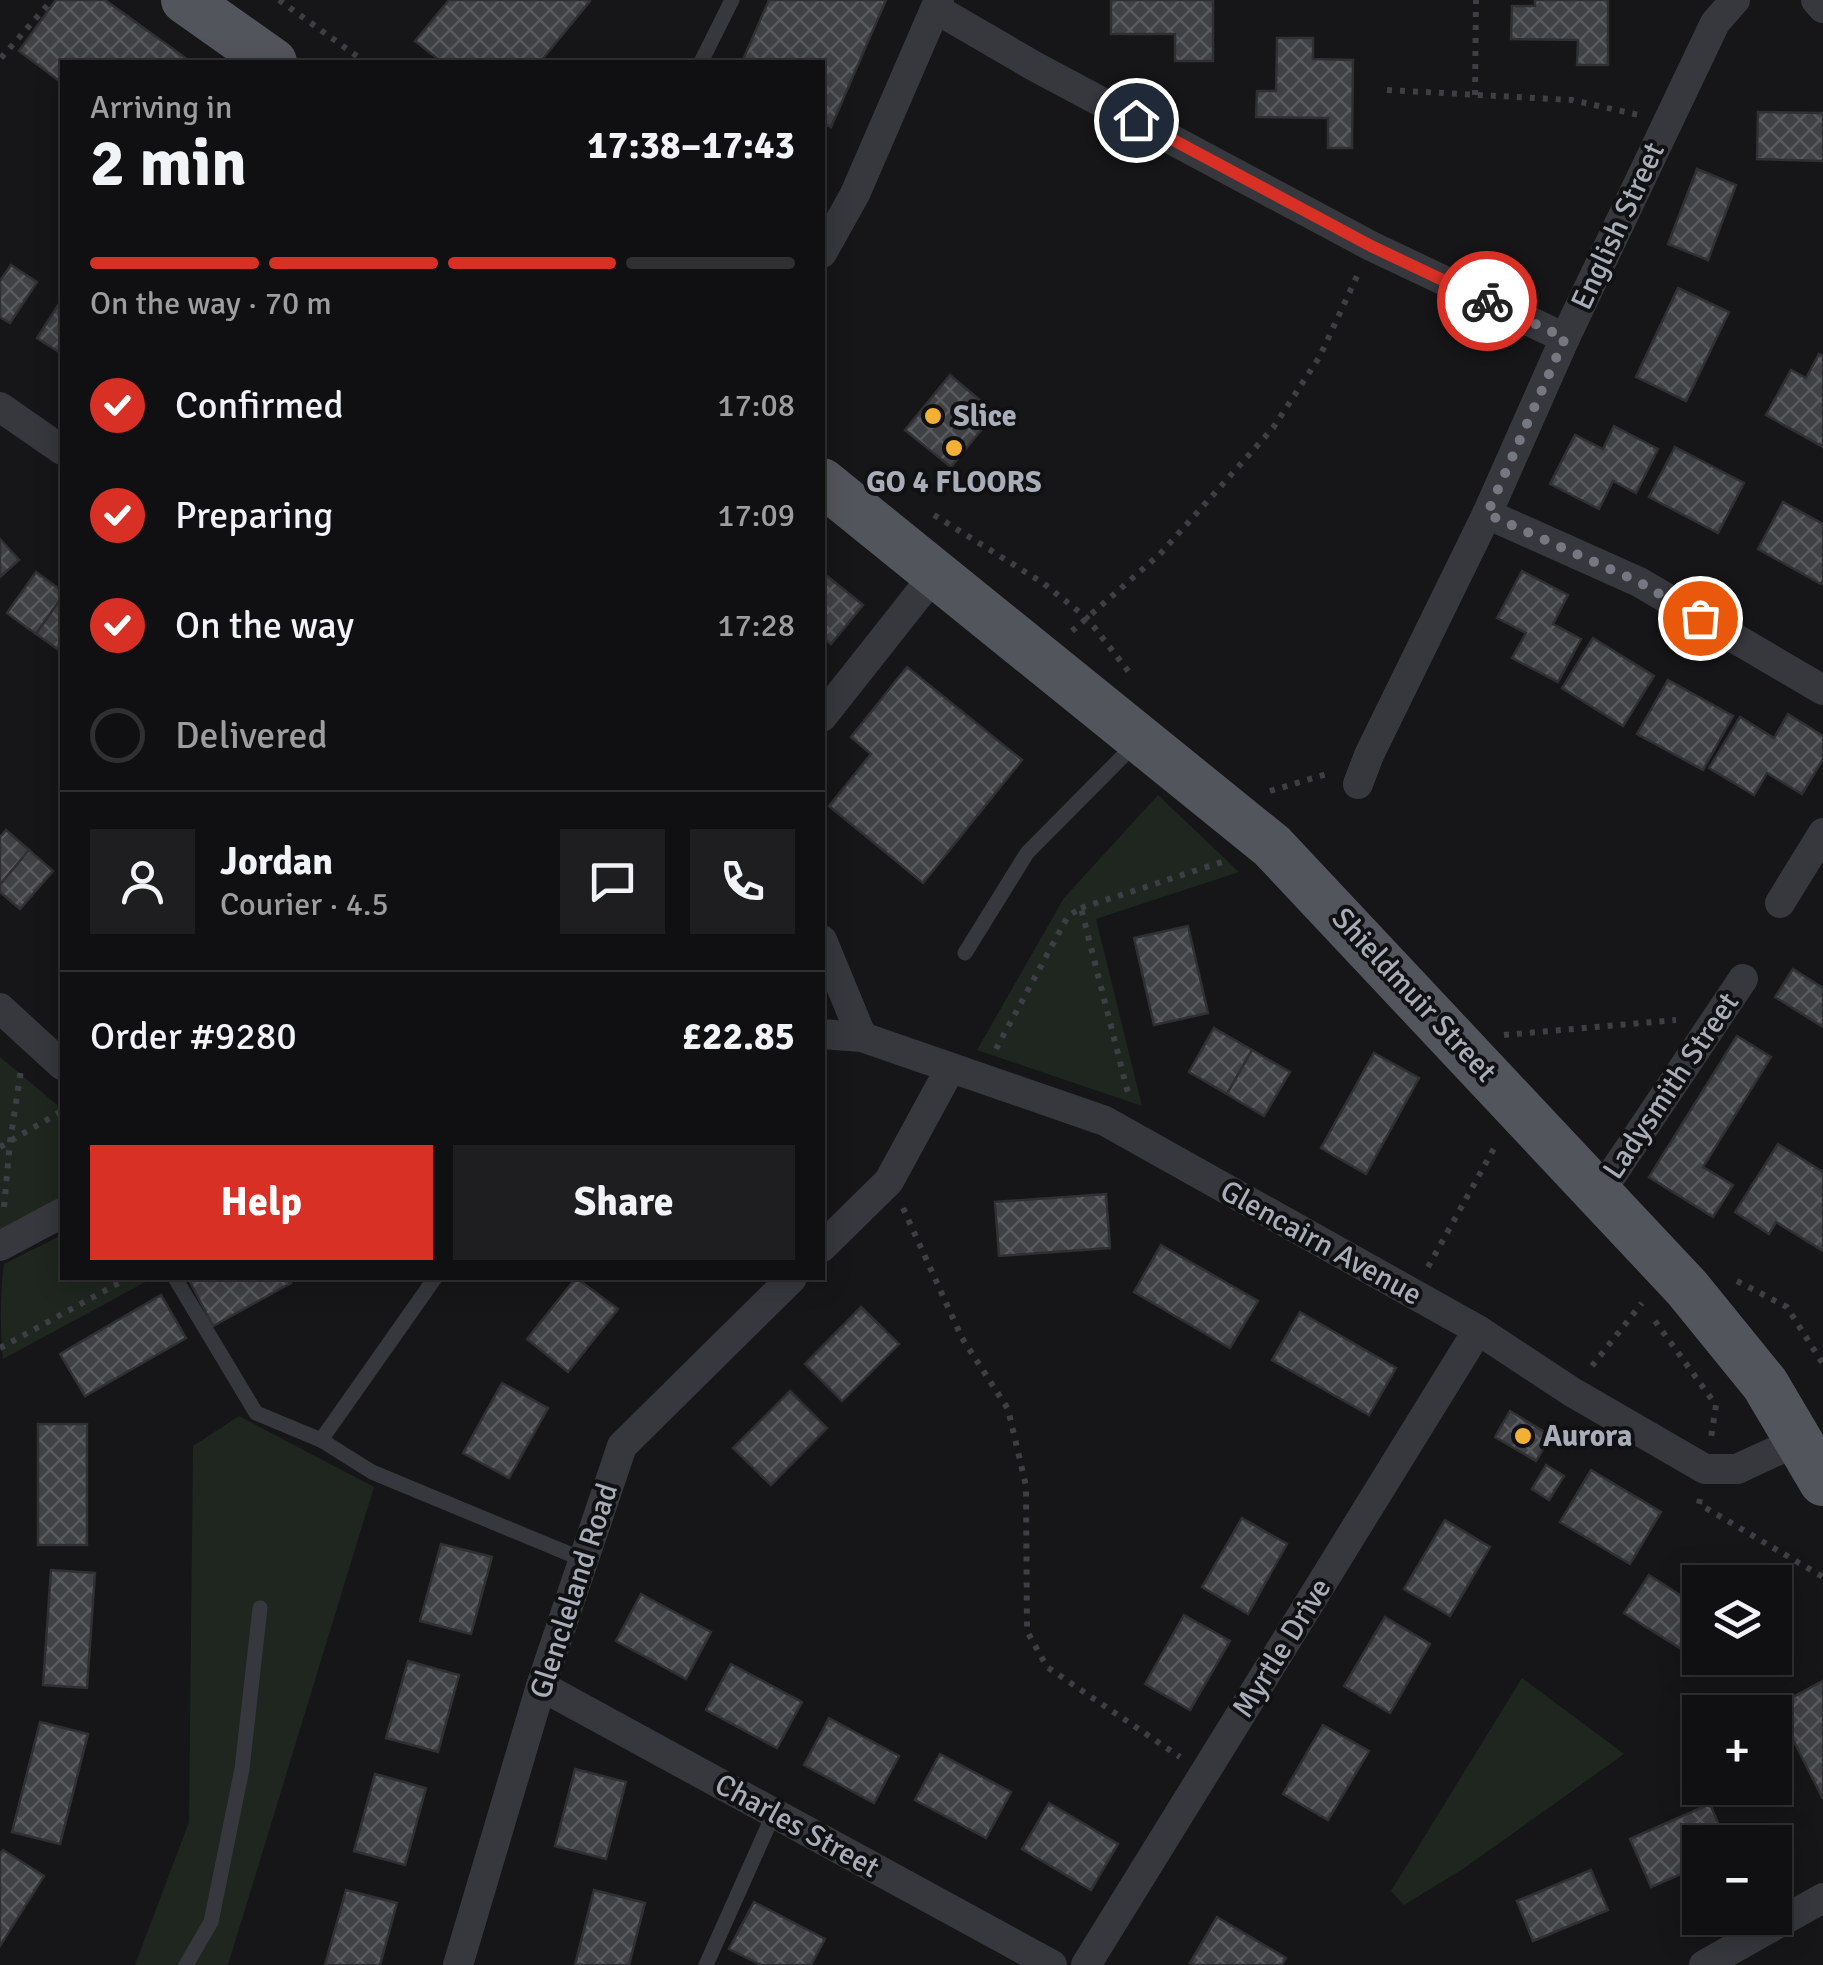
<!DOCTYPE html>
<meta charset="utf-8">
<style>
body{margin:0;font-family:Signika,sans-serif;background:#1e1e20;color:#f1f3f6;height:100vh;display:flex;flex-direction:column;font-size:38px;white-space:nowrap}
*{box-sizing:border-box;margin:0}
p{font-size:32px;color:#9c9d9f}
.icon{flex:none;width:55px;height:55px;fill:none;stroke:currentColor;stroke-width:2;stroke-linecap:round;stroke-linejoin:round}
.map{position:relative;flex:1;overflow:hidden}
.details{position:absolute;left:60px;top:60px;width:765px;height:1220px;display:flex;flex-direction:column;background:#101012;border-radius:0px;box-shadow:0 5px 25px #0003,0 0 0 2px #303032}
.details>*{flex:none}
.tools{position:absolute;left:1682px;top:1565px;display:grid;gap:20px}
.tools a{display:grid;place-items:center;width:110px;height:110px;border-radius:0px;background:#101012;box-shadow:0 5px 25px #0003,0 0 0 2px #303032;font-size:50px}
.pin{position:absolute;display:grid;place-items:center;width:85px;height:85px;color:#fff;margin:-42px;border:5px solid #fff;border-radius:50%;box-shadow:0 2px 10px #0007}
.courier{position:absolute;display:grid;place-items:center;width:100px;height:100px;margin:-50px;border:8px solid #d93025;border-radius:50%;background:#fff;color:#222;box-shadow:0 2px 12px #0007}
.headline em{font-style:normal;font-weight:700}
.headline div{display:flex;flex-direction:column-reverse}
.headline{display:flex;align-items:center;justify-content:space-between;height:170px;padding:0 30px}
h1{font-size:65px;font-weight:700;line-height:75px}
.bar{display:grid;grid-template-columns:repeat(4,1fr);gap:15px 10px;align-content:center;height:120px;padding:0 30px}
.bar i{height:12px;border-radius:8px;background:#303032}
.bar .active{background:#d93025}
.bar p{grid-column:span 4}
.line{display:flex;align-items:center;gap:25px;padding:0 30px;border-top:2px solid #303032}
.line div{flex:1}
.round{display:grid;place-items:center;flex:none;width:105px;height:105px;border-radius:0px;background:#1e1e20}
ol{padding:0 30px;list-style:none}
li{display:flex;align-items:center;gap:30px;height:110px}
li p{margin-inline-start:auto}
li .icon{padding:10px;border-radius:50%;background:#d93025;color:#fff;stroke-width:4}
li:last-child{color:#9c9d9f}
li i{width:55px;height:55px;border:5px solid #303032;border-radius:50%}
.primary-button{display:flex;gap:20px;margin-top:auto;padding:20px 30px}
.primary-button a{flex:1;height:115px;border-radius:0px;background:#d93025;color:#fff;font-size:40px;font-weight:700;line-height:115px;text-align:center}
.primary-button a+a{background:#1e1e20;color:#f1f3f6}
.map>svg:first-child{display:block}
.grass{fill:#1e261f}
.building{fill:url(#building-cross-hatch);stroke:#303034;stroke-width:2.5}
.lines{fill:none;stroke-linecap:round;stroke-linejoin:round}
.path{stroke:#3d3f44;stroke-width:6;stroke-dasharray:5 8;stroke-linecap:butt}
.lane{stroke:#37383d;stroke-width:15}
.street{stroke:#37383d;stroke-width:30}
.primary{stroke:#53555c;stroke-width:48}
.done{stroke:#757880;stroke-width:10;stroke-dasharray:0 18}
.route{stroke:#d93025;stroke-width:12}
.poi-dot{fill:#f2b134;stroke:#111113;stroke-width:4}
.labels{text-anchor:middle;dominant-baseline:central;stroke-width:8;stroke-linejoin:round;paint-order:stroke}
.street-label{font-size:30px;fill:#a8adb8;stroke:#111113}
.poi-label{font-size:30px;font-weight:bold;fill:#a8adb8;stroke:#111113;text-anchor:start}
</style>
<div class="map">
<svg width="1823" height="1965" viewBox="0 0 1823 1965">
<defs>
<pattern id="building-cross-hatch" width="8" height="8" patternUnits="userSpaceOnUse" patternTransform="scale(2.5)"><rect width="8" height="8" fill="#404145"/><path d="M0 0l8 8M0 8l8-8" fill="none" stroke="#595a5e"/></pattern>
</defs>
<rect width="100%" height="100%" fill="#161618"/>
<g class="grass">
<path d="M 1158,795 L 1239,872 L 1096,919 L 1142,1106 L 977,1050 L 1064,898 Z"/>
<path d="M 0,1057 L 62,1109 L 62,1199 L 0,1234 Z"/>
<path d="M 62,1235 L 62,1278 L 153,1278 L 3,1359 C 0,1330 0,1293 4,1264 Z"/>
<path d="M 239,1416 L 374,1487 L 228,1965 L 135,1965 L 189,1822 L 193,1446 Z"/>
<path d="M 1522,1678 L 1624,1754 L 1463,1869 L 1404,1905 L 1391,1891 Z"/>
</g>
<g class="building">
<path d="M 56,0 L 105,0 L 191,62 L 62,62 L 62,83 L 19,51 Z"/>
<path d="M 449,0 L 589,0 L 590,1 L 540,62 L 442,62 L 415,41 Z"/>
<path d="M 769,0 L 886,0 L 831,127 L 822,123 L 822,62 L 742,62 Z"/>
<path d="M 1111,0 L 1213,0 L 1213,61 L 1175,61 L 1175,34 L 1111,34 Z"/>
<path d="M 1535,0 L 1608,0 L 1608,65 L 1577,65 L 1578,40 L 1511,39 L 1512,6 L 1535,6 Z"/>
<path d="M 1277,38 L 1313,38 L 1313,59 L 1353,60 L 1352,148 L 1328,148 L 1328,118 L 1256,117 L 1257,91 L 1276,91 Z"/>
<path d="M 1758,112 L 1823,113 L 1823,161 L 1757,159 Z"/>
<path d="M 1697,169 L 1736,185 L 1708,260 L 1668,244 Z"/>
<path d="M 11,265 L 37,282 L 10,323 L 0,317 L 0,281 Z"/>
<path d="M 1678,288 L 1729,312 L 1686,401 L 1636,377 Z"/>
<path d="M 62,299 L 62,354 L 37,338 Z"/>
<path d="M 1819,354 L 1823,356 L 1823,447 L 1766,415 L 1791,370 L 1806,378 Z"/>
<path d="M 950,375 L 995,413 L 951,467 L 905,430 Z"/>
<path d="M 1614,426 L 1658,449 L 1636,493 L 1613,481 L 1599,509 L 1550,484 L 1575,435 L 1603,449 Z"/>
<path d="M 1675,447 L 1744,483 L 1718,533 L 1649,497 Z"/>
<path d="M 1783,502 L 1823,524 L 1823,580 L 1821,584 L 1758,549 Z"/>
<path d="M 0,539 L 19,560 L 0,577 Z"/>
<path d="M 1522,571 L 1568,595 L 1553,624 L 1581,639 L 1558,682 L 1512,658 L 1526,633 L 1497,618 Z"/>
<path d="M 36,572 L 62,591 L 62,597 L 36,634 L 7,613 Z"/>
<path d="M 822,572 L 863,605 L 831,644 L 822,637 Z"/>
<path d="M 62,597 L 62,652 L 36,634 Z"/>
<path d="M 1593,638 L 1654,676 L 1623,726 L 1562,688 Z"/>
<path d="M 907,667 L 1022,760 L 923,883 L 829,806 L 871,754 L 851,737 Z"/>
<path d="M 1668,680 L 1733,716 L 1703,770 L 1637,734 Z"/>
<path d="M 1788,714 L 1823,736 L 1823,759 L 1802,794 L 1767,773 L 1754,795 L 1709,768 L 1740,717 L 1774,738 Z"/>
<path d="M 6,830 L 29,850 L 0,885 L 0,837 Z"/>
<path d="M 29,850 L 53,871 L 20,909 L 0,892 L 0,885 Z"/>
<path d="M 1188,926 L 1208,1013 L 1154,1025 L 1134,938 Z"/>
<path d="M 1793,969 L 1823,988 L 1823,1027 L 1775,997 Z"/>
<path d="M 1214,1028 L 1252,1050 L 1227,1094 L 1189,1072 Z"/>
<path d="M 1737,1036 L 1771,1057 L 1703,1167 L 1733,1185 L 1713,1217 L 1649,1177 Z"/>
<path d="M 1252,1050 L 1290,1072 L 1264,1116 L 1227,1094 Z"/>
<path d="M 1374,1053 L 1419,1078 L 1366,1174 L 1321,1148 Z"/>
<path d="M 1778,1144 L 1823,1172 L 1823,1251 L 1776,1222 L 1769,1234 L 1735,1212 Z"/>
<path d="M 1106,1194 L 1110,1248 L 999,1256 L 995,1202 Z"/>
<path d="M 1161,1245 L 1258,1301 L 1230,1348 L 1134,1292 Z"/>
<path d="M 188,1278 L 288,1278 L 291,1283 L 213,1326 Z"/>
<path d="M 576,1278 L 618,1309 L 568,1372 L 527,1339 Z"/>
<path d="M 161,1295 L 186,1338 L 85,1396 L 60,1354 Z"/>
<path d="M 861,1307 L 899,1344 L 842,1401 L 805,1364 Z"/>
<path d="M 1300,1312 L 1396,1368 L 1369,1415 L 1272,1360 Z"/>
<path d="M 502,1383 L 548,1408 L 509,1478 L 463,1453 Z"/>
<path d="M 790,1391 L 827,1428 L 771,1485 L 733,1448 Z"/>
<path d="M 1510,1411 L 1551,1436 L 1536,1461 L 1495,1437 Z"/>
<rect x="38" y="1424" width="49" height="121"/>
<path d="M 1546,1465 L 1564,1476 L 1549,1500 L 1532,1489 Z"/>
<path d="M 1591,1470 L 1661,1512 L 1630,1564 L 1560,1522 Z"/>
<path d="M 1242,1518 L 1287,1544 L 1248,1614 L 1202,1587 Z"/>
<path d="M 1445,1520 L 1490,1547 L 1450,1616 L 1404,1589 Z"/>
<path d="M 441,1544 L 492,1557 L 471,1634 L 420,1621 Z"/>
<path d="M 51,1570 L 95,1573 L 87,1688 L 43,1685 Z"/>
<path d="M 1649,1575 L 1700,1608 L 1700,1658 L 1727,1658 L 1718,1672 L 1624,1613 Z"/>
<path d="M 641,1594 L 711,1632 L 686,1679 L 616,1641 Z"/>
<path d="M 1184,1615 L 1230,1641 L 1190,1710 L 1145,1684 Z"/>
<path d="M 1385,1617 L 1430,1644 L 1390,1713 L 1344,1686 Z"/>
<path d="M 408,1661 L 459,1675 L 438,1752 L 386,1738 Z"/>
<path d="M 731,1664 L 802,1702 L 777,1748 L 706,1710 Z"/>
<path d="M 1823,1681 L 1823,1799 L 1776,1706 Z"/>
<path d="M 829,1718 L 899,1756 L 874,1803 L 804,1765 Z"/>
<path d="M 40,1722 L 88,1734 L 60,1844 L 12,1832 Z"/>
<path d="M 1323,1725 L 1369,1751 L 1328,1820 L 1283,1794 Z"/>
<path d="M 940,1754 L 1011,1792 L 986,1838 L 915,1800 Z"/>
<path d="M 575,1769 L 626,1782 L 606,1859 L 555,1846 Z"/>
<path d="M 375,1774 L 426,1788 L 405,1865 L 354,1851 Z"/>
<path d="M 1049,1803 L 1118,1844 L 1091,1890 L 1022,1849 Z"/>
<path d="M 1710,1804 L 1726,1842 L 1700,1842 L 1700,1866 L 1651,1887 L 1630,1839 Z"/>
<path d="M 3,1850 L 44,1876 L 0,1946 L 0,1854 Z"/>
<path d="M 1591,1870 L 1608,1910 L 1533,1941 L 1517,1901 Z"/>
<path d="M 346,1890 L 397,1903 L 380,1965 L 325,1965 Z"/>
<path d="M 594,1890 L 645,1903 L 629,1965 L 575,1965 Z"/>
<path d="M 754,1902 L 825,1939 L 811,1965 L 761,1965 L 729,1949 Z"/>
<path d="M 1217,1917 L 1286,1958 L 1282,1965 L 1195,1965 L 1190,1963 Z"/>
</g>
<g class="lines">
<g class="path">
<path d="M 279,0 L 365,62"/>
<path d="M 1,58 L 52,0"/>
<path d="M 1387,90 L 1572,100 L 1639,115"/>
<path d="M 1475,95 L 1476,0"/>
<path d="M 934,515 L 1043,583 L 1087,618 L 1132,676"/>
<path d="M 1072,631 L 1160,554 L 1273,428 L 1320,356 L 1358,274"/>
<path d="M 1270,791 L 1330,773"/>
<path d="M 1081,908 L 1225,861"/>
<path d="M 1504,1035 L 1676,1020"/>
<path d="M 996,1049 L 1068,916 L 1081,908 L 1129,1097"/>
<path d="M 0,1147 L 62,1111"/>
<path d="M 4,1207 L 10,1142 L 21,1070"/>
<path d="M 903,1208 L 962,1338 L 1008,1409 L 1026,1486 L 1027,1631 L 1047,1667 L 1180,1757"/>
<path d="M 1428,1267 L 1497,1143"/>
<path d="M 1737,1281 L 1787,1307 L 1823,1364"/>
<path d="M 1655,1321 L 1716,1405 L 1711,1438"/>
<path d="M 0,1348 L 128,1278"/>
<path d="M 1592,1366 L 1642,1303"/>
<path d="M 1700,1499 L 1699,1504 L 1823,1577"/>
</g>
<g class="lane">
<path d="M 701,62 L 732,0"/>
<path d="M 965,953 L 1027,853 L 1137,742"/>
<path d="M 175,1278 L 256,1413 L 321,1440 L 372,1472 L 584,1560"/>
<path d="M 321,1440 L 435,1278"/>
<path d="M 186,1965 L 211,1922 L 242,1769 L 260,1608"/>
<path d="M 706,1965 L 774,1813"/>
</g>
<g class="street">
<path d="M 1816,0 L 1823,8"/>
<path d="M 936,9 L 1034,66 L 1371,246 L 1565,338"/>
<path d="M 822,253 L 855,194 L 939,0"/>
<path d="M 0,407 L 62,450"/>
<path d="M 1487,514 L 1639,582 L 1823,690"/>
<path d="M 822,717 L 935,574"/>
<path d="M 1358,784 L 1369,755 L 1487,514 L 1565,338 L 1715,23 L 1735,0"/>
<path d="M 1780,903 L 1823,833"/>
<path d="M 822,940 L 862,1037"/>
<path d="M 0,1008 L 62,1065"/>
<path d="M 822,1034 L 862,1037 L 1105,1121 L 1478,1330 L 1572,1392 L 1705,1469 L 1737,1469 L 1798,1441"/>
<path d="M 1599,1194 L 1743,979"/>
<path d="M 0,1246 L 62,1213"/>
<path d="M 822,1247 L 889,1181 L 950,1069"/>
<path d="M 541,1686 L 1052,1965"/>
<path d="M 458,1965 L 541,1686 L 622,1446 L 792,1278"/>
<path d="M 1086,1965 L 1478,1330"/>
<path d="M 1704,1965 L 1823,1898"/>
</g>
<g class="primary">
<path d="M 185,0 L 273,62"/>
<path d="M 822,482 L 1272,846 L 1687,1288 L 1765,1384 L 1823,1482"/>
</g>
</g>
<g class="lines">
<path class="done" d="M 1487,301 L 1565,338 L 1487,514 L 1639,582 L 1700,618"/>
<path class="route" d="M 1136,120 L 1371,246 L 1487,301"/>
</g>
<g class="poi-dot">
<circle cx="933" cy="416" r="10"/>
<circle cx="954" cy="448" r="10"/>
<circle cx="1523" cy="1436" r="10"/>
</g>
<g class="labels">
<g class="street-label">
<text transform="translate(1618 226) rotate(-65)">English Street</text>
<text transform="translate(1414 995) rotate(47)">Shieldmuir Street</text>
<text transform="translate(1671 1086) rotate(-56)">Ladysmith Street</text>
<text transform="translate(1321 1243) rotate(29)">Glencairn Avenue</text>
<text transform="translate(574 1591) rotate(-72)">Glencleland Road</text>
<text transform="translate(1282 1648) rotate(-58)">Myrtle Drive</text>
<text transform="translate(797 1826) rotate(29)">Charles Street</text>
</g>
<g class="poi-label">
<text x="953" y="416">Slice</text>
<text x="954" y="482" text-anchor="middle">GO 4 FLOORS</text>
<text x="1543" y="1436">Aurora</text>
</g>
</g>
</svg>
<div class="tools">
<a><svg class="icon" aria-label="layers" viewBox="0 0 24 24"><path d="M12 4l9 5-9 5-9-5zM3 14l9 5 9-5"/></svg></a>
<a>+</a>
<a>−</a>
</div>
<div class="pin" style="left:1700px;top:618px;background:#ea580c"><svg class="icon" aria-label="bag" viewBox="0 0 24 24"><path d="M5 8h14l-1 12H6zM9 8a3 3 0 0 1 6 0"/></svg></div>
<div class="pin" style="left:1136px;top:120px;background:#1f2937"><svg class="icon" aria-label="home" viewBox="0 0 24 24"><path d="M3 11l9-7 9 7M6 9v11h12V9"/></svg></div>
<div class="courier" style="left:1487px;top:301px"><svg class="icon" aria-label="bike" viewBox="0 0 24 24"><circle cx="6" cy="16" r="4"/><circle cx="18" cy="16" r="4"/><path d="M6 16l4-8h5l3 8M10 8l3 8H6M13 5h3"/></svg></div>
<section class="details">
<div class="headline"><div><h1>2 min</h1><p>Arriving in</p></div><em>17:38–17:43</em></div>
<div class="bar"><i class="active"></i><i class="active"></i><i class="active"></i><i></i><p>On the way · 70 m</p></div>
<ol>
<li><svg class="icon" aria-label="check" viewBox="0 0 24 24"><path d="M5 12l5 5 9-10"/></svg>Confirmed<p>17:08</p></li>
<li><svg class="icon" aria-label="check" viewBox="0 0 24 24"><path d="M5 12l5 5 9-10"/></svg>Preparing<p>17:09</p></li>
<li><svg class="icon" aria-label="check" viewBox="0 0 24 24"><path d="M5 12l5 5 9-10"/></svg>On the way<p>17:28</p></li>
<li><i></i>Delivered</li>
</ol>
<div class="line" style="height:180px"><a class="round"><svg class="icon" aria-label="person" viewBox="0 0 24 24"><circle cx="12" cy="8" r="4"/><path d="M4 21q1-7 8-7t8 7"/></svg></a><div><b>Jordan</b><p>Courier · 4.5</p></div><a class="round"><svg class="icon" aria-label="chat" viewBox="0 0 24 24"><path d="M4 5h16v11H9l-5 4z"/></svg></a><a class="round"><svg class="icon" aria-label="phone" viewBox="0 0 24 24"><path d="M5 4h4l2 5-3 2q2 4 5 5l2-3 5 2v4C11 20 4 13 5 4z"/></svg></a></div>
<div class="line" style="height:130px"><div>Order #9280</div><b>£22.85</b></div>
<div class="primary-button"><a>Help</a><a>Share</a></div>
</section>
</div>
